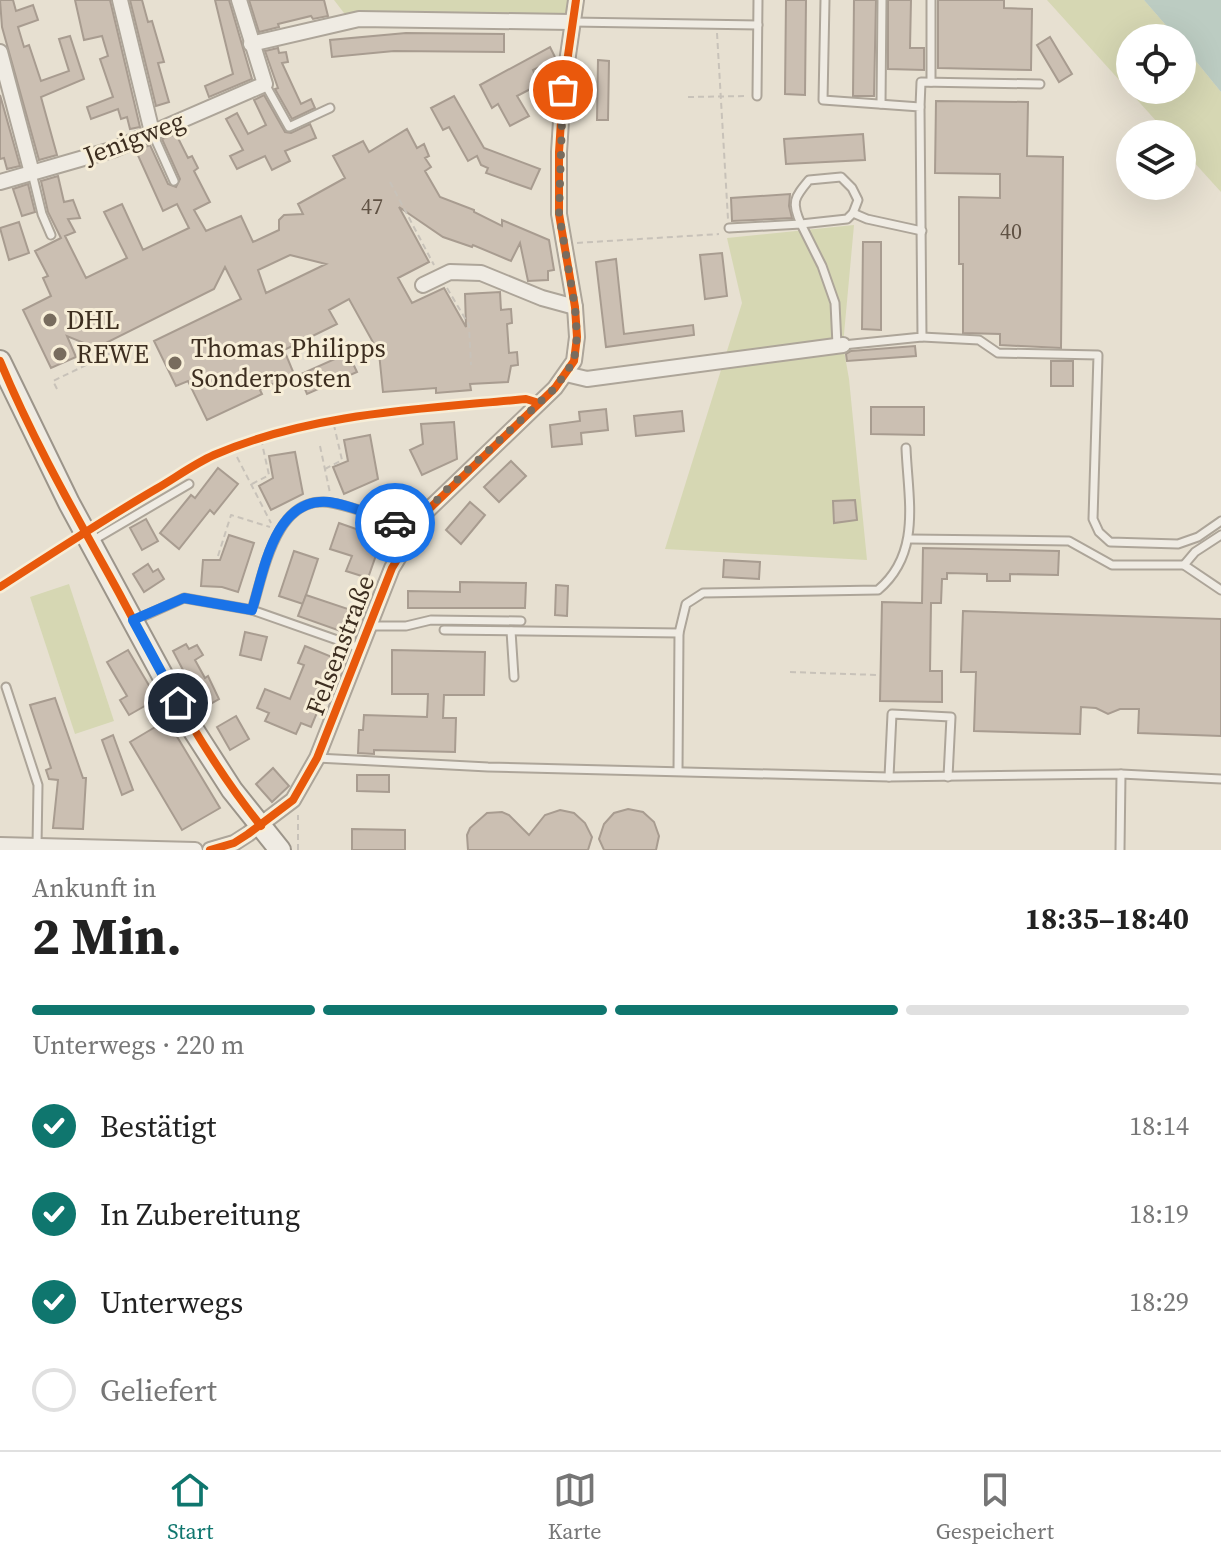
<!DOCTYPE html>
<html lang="de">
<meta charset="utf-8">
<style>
body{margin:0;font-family:"Source Serif 4",serif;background:#f2f2f2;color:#222;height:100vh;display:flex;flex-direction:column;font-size:30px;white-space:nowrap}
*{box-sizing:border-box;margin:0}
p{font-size:26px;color:#767676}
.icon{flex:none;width:44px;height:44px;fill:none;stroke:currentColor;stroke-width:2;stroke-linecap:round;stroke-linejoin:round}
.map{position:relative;height:850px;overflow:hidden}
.details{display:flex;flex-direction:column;background:#fff;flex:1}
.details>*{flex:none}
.buttons{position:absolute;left:1116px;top:24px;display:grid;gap:16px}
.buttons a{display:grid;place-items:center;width:80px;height:80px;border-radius:50%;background:#fff;box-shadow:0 8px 32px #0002;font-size:40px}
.pin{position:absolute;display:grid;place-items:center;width:68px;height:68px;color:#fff;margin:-34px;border:4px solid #fff;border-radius:50%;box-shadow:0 2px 8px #0007}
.courier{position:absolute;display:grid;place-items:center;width:80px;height:80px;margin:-40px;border:6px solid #1a73e8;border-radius:50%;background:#fff;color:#222;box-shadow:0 2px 10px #0007}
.overview em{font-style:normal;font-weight:700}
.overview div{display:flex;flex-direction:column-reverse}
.overview{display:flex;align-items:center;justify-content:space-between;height:136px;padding:0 32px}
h1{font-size:52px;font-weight:700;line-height:60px}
.bar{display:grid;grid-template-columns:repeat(4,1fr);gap:12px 8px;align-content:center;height:96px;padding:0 32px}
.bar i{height:10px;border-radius:6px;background:#e0e0e0}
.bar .active{background:#0f766e}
.bar p{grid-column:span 4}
ol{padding:0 32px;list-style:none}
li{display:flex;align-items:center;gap:24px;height:88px}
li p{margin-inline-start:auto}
li .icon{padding:8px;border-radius:50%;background:#0f766e;color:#fff;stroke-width:4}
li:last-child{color:#767676}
li i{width:44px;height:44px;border:4px solid #e0e0e0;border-radius:50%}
.tab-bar{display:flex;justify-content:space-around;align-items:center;height:112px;border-top:2px solid #e0e0e0;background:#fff;font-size:22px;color:#767676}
.tab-bar a{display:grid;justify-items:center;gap:4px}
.tab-bar .active{color:#0f766e}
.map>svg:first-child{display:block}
.green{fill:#d6d7b3}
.water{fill:#bcccc2}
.building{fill:#cbbfb2;stroke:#a89c90;stroke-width:2;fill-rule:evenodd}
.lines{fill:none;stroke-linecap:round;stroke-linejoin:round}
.lane-casing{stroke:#ada599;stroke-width:11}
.street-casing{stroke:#ada599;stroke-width:18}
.secondary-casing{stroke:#9c958a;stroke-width:24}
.path{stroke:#c8c2b9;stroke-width:2;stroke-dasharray:6 4;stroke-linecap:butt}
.lane{stroke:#efebe3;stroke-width:7}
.street{stroke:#efebe3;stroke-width:14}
.secondary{stroke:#efebe3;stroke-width:20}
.cycleway-casing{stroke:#f7eed8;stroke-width:13}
.cycleway{stroke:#e8590c;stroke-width:8}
.done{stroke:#786c5e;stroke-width:8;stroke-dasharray:0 14.4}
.route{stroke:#1a73e8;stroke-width:10}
.poi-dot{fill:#786c5e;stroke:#f7eed8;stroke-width:3}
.labels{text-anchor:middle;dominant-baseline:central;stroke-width:6;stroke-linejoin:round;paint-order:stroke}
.number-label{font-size:22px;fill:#605244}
.street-label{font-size:26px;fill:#3d2e20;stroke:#f7eed8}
.poi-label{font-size:26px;fill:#3d2e20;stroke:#f7eed8;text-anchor:start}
</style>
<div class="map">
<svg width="1221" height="850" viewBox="0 0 1221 850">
<rect width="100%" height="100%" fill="#e7e0d1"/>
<g class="green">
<path d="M 334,0 L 570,0 L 566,18 L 344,13 Z"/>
<path d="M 1047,0 L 1144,0 L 1177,38 L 1130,38 L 1130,90 L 1182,90 L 1182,44 L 1221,92 L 1221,192 L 1182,149 L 1182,134 L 1168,134 Z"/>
<path d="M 854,225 L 843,345 L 849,379 L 867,560 L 665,549 L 742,303 L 727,238 Z"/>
<path d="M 69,584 L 114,721 L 75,734 L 30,597 Z"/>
</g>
<path class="water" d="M 1144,0 L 1221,0 L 1221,92 L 1182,44 L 1182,38 L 1177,38 Z"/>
<g class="building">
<path d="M 0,0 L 13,0 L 16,11 L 33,5 L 38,20 L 18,27 L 24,47 L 29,45 L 41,81 L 69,71 L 59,39 L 70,36 L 84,79 L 41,97 L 57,155 L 39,160 L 2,27 Z"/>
<path d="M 75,0 L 110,0 L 140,127 L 130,129 L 127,117 L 121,119 L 118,109 L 91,119 L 87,107 L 113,97 L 100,59 L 108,56 L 102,36 L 84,40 Z"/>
<path d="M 130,0 L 142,0 L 148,22 L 152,21 L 164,62 L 158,63 L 169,102 L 156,106 Z"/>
<path d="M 215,0 L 229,0 L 252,79 L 209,97 L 205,86 L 233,74 Z"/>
<path d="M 249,0 L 324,0 L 328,16 L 313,19 L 311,16 L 278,24 L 279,27 L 259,32 Z"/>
<path d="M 786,0 L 806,0 L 805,95 L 785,94 Z"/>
<path d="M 854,0 L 876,0 L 874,96 L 853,96 Z"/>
<path d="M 888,0 L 911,0 L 910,48 L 924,48 L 924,70 L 888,69 Z"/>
<path d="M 938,0 L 1004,0 L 1004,8 L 1032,9 L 1031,70 L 938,68 Z"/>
<path d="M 406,33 L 504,34 L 504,52 L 394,51 L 332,57 L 330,40 Z"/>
<path d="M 1050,37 L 1072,74 L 1059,82 L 1037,45 Z"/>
<path d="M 550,47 L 556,59 L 533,70 L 540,84 L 517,96 L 529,116 L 510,126 L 498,104 L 492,108 L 480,85 Z"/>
<path d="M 278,48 L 279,53 L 286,52 L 288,62 L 282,63 L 301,104 L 311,99 L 315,108 L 292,119 L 275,89 L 278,88 L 265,51 Z"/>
<path d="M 598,60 L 609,61 L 608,120 L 597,120 Z"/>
<path d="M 0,95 L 20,166 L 7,169 L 4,158 L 0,159 Z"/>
<path d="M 264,95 L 285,132 L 291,133 L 310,124 L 316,138 L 285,151 L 290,161 L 272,170 L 265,156 L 237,169 L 230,156 L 243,150 L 226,119 L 237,113 L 248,134 L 266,125 L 254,100 Z"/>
<path d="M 454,96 L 484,148 L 540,169 L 531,189 L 486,173 L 488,168 L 481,165 L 477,156 L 468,161 L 449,127 L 443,130 L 431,108 Z"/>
<path d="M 936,101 L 1028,102 L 1027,156 L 1063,157 L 1061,348 L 1000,345 L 1000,334 L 963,333 L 963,264 L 959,264 L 959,197 L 1000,198 L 1000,174 L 935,173 Z"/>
<path d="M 407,129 L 417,148 L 424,144 L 429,156 L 425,158 L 431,167 L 425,171 L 440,197 L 474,210 L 474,212 L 502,226 L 502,220 L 549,240 L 554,270 L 548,271 L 548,280 L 528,281 L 520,243 L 511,261 L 473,245 L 472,247 L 443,237 L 399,207 L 429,262 L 398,278 L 412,303 L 444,288 L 466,327 L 465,294 L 500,292 L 501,310 L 511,309 L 512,323 L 507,324 L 509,353 L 517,352 L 518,365 L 511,366 L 508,382 L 470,384 L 471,390 L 436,393 L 436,388 L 383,392 L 379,353 L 349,299 L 329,310 L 337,324 L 284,350 L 294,374 L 260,390 L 262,394 L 207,420 L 188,381 L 176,386 L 154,341 L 241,299 L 225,267 L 214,289 L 96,348 L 67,336 L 76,357 L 51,368 L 23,310 L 51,296 L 43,278 L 48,276 L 35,251 L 61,238 L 48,212 L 41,181 L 58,176 L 64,202 L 73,200 L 80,218 L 68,219 L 75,232 L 65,236 L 86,278 L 127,258 L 104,212 L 122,204 L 143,250 L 189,228 L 177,204 L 163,211 L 136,151 L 150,145 L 168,184 L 176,187 L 180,179 L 162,139 L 176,134 L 188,158 L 192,156 L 198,168 L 194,171 L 210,202 L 194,210 L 206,231 L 241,216 L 253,242 L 279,230 L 279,220 L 284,215 L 303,214 L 298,204 L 345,178 L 333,156 L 363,141 L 369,152 ZM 290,255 L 326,264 L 266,293 L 258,270 Z"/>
<path d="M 863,134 L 865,160 L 786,164 L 784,139 Z"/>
<path d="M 28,184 L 35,212 L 22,216 L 13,189 Z"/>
<path d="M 790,194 L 789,206 L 792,218 L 732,221 L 731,198 Z"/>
<path d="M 19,222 L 29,253 L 9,260 L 0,228 Z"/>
<path d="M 863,242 L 881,242 L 881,330 L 862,329 Z"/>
<path d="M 722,253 L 727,296 L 705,299 L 700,255 Z"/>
<path d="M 616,259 L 624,334 L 693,325 L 694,335 L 606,347 L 596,262 Z"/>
<path d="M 915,346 L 916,356 L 847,361 L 846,354 L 851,351 Z"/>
<path d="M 348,353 L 357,372 L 307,394 L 299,375 Z"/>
<rect x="1051" y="361" width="22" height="25"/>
<path d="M 871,407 L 924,407 L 924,435 L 871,434 Z"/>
<path d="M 606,409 L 608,430 L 581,433 L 582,444 L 552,447 L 550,425 L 580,421 L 579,412 Z"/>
<path d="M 682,411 L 684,431 L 636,436 L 634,416 Z"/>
<path d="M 454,422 L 457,459 L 422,475 L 410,450 L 423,444 L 421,424 Z"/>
<path d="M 370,435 L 378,479 L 344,494 L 333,467 L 348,461 L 344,440 Z"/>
<path d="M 295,452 L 303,494 L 271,510 L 259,486 L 273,478 L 269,456 Z"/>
<path d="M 511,461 L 526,476 L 499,502 L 484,487 Z"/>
<path d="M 218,468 L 238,484 L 214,514 L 210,510 L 179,549 L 160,533 L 191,495 L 195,498 Z"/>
<path d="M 855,500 L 857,520 L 834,523 L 833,501 Z"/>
<path d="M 470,502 L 485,515 L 461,544 L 446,530 Z"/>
<path d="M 146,519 L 158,541 L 142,550 L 130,528 Z"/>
<path d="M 339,523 L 382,538 L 368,578 L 346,571 L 352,556 L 330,549 Z"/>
<path d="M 229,535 L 254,543 L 238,592 L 222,587 L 201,586 L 203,560 L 220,560 Z"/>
<path d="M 923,548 L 1059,551 L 1058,575 L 1010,574 L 1010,581 L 987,581 L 987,574 L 947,573 L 947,579 L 942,579 L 941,603 L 931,603 L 930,671 L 942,671 L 942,702 L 880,701 L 882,602 L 922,603 Z"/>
<path d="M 294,551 L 318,559 L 303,604 L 279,596 Z"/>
<path d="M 724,560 L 760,562 L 759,579 L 723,577 Z"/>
<path d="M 148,564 L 153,572 L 158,569 L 164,579 L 144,592 L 133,574 Z"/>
<path d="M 460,582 L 526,583 L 525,608 L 408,608 L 408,591 L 460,592 Z"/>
<path d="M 556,585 L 568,586 L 567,616 L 555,615 Z"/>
<path d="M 306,595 L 354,611 L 346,633 L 298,616 Z"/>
<path d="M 963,611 L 1221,619 L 1221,736 L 1138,733 L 1139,709 L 1120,709 L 1108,714 L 1096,708 L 1081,707 L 1080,734 L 974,731 L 976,672 L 961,672 Z"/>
<path d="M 245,632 L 267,637 L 261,660 L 240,655 Z"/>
<path d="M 186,644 L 189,649 L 197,645 L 203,655 L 195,660 L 205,678 L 208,676 L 219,699 L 203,708 L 173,651 Z"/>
<path d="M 305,646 L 332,657 L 327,669 L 334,672 L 311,727 L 301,723 L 296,734 L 265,721 L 269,713 L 257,708 L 265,689 L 290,699 L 304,665 L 298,663 Z"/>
<path d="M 128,650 L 157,699 L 129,715 L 120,700 L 127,696 L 107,662 Z"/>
<path d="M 392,650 L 485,652 L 484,695 L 444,695 L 443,718 L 456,718 L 455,752 L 374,750 L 374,754 L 358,753 L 359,730 L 363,730 L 364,715 L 427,717 L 428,694 L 392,694 Z"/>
<path d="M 55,698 L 83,778 L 86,778 L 83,829 L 53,828 L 58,780 L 49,779 L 46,770 L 51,768 L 30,705 Z"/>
<path d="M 236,716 L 249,739 L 230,750 L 217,727 Z"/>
<path d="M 167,720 L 220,808 L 182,830 L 130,742 Z"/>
<path d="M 113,735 L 133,790 L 122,795 L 102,740 Z"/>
<path d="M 273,768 L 289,786 L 272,802 L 256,784 Z"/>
<path d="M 357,775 L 389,775 L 389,792 L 357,791 Z"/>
<path d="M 628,809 L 643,812 L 654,822 L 659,836 L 656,850 L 604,850 L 599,839 L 604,824 L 614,813 Z"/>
<path d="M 560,810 L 574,813 L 585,823 L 592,837 L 588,850 L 468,850 L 467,835 L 470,828 L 487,813 L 502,812 L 509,815 L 529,835 L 545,815 Z"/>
<path d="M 352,829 L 405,830 L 405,850 L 352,850 Z"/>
</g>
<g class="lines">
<g class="lane-casing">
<g id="lane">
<path d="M 825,0 L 823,100 L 920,107 L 922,337 L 843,345"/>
<path d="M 931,0 L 931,82"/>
<path d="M 572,22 L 758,25"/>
<path d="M 265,84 L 289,127 L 330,108"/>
<path d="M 757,96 L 758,0"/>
<path d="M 881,104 L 882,0"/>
<path d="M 920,107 L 921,82 L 1040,84"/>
<path d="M 152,132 L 174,181"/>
<path d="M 32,173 L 42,214 L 51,235"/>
<path d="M 841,177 L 852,188 L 858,200 L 853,213 L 847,219 L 801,224 C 791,202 794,198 809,180 Z"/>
<path d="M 853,213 L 867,219 L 922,231"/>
<path d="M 729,228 L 801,224 L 822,266 L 835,303 L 837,345"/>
<path d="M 922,337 L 979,340 L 998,353 L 1098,355 L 1093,519 L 1099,532 L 1110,542 L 1178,544 L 1198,537 L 1221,521"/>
<path d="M 910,539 L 1069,541 L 1112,565 L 1184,565 L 1221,590"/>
<path d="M 92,541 L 189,484"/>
<path d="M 1184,565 L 1195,552 L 1221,535"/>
<path d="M 252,610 C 264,572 276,492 332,503 C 360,508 388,521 415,529"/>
<path d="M 135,620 L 184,598 L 252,610 L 360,648"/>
<path d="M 369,626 L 406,626 L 431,620 L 521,621"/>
<path d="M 444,630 L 679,633"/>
<path d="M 511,631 L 514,677"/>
<path d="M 6,687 L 38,785 L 37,846"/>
<path d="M 317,758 L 488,767 L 889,777 L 1121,774 L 1221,779"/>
<path d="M 678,771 L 679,633 L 686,604 L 703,593 L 878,590 C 922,553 908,499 906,448"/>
<path d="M 889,777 L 892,714 L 951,717 L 948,777"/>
<path d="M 1120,850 L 1121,774"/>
</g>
</g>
<g class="street-casing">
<g id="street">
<path d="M 120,0 L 152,132"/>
<path d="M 251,44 L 359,19 L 571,22"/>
<path d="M 0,52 L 32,173"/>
<path d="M 0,182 L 115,149 L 265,84 L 239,0"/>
<path d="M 423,285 L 450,272 L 481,273 L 542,298 L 575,307"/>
<path d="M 566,374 L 587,379 L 843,345"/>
<path d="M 0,845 L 195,850"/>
<path d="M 210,850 L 234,843 L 248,834 L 293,800 L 317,758 L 392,568 L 426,512 L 555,388 L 574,361 L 577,337 L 575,307 L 559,214 L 559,152 L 563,90 L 576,0"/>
</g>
</g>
<g class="secondary-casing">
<path id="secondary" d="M 0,361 L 69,503 L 185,717 L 232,790 L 280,850"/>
</g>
<g class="path">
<path d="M 717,33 L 728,219"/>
<path d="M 688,97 L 748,96"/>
<path d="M 390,182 L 434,265"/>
<path d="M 577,243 L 719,234"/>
<path d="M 447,288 L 469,325 L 471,365"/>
<path d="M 57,389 L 53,381 L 113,352"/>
<path d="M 320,446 L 330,493"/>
<path d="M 237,457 L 271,523"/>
<path d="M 325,469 L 342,460 L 333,421"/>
<path d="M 252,484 L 269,475 L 261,439"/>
<path d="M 218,556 L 231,515 L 270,527"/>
<path d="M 790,672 L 877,675"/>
<path d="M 298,850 L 298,815"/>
</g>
<use href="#lane" class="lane"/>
<use href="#street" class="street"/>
<use href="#secondary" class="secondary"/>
<g class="cycleway-casing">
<g id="cycleway">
<path d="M 0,361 C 33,441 77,517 119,593 C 162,674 203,754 261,826"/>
<path d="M 0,587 C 51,554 103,520 156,489 C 175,478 194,464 214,455 C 311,413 422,409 526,399 L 539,403"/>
<path d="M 210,850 L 234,843 L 248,834 L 293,800 L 317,758 L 392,568 L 426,512 L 555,388 L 574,361 L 577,337 L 575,307 L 559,214 L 559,152 L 563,90 L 576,0"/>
</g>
</g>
<use href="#cycleway" class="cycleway"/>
</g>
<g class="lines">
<path class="done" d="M 395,523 L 415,529 L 441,495 L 555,388 L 574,361 L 577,337 L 575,307 L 559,214 L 563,90"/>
<path class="route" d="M 178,703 L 133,620 L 184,598 L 252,610 C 264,571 274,497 329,502 C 350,505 374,516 395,523"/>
</g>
<g class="poi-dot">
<circle cx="50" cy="320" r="8"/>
<circle cx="60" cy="354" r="8"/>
<circle cx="175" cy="363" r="8"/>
</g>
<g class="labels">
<g class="number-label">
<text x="372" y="206">47</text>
<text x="1011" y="231">40</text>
</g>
<g class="street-label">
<text transform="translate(134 138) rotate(-21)">Jenigweg</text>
<text transform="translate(340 645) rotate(-69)">Felsenstraße</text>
</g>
<g class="poi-label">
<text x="66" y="320">DHL</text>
<text x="191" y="348">Thomas Philipps<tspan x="191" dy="30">Sonderposten</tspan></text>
<text x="76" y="354">REWE</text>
</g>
</g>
</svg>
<div class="buttons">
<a><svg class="icon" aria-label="locate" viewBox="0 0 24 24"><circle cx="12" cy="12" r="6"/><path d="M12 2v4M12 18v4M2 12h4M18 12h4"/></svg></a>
<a><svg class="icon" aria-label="layers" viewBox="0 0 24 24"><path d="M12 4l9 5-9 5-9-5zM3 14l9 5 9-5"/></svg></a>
</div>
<div class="pin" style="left:563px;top:90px;background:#ea580c"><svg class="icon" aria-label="bag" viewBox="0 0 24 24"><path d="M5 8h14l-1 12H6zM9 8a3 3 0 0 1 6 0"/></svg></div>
<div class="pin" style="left:178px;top:703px;background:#1f2937"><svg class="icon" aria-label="home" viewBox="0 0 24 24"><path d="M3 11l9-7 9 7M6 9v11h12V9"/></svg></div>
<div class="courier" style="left:395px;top:523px"><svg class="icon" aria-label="car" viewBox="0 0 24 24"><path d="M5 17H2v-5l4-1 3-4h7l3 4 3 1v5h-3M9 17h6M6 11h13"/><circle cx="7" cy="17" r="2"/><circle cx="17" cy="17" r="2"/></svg></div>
</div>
<section class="details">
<div class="overview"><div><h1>2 Min.</h1><p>Ankunft in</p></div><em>18:35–18:40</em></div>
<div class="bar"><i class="active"></i><i class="active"></i><i class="active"></i><i></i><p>Unterwegs · 220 m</p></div>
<ol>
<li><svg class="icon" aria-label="check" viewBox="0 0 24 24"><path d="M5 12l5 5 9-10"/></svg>Bestätigt<p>18:14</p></li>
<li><svg class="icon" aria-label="check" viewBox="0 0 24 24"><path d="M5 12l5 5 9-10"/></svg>In Zubereitung<p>18:19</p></li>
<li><svg class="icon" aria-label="check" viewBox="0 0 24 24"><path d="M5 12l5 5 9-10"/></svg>Unterwegs<p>18:29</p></li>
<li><i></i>Geliefert</li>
</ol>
</section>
<nav class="tab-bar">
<a class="active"><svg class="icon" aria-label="home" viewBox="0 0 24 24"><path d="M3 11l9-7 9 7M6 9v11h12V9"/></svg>Start</a>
<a><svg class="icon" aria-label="map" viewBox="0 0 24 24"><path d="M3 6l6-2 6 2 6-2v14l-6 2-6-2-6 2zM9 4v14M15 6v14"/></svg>Karte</a>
<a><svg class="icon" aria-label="saved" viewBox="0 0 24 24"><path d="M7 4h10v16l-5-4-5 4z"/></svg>Gespeichert</a>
</nav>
